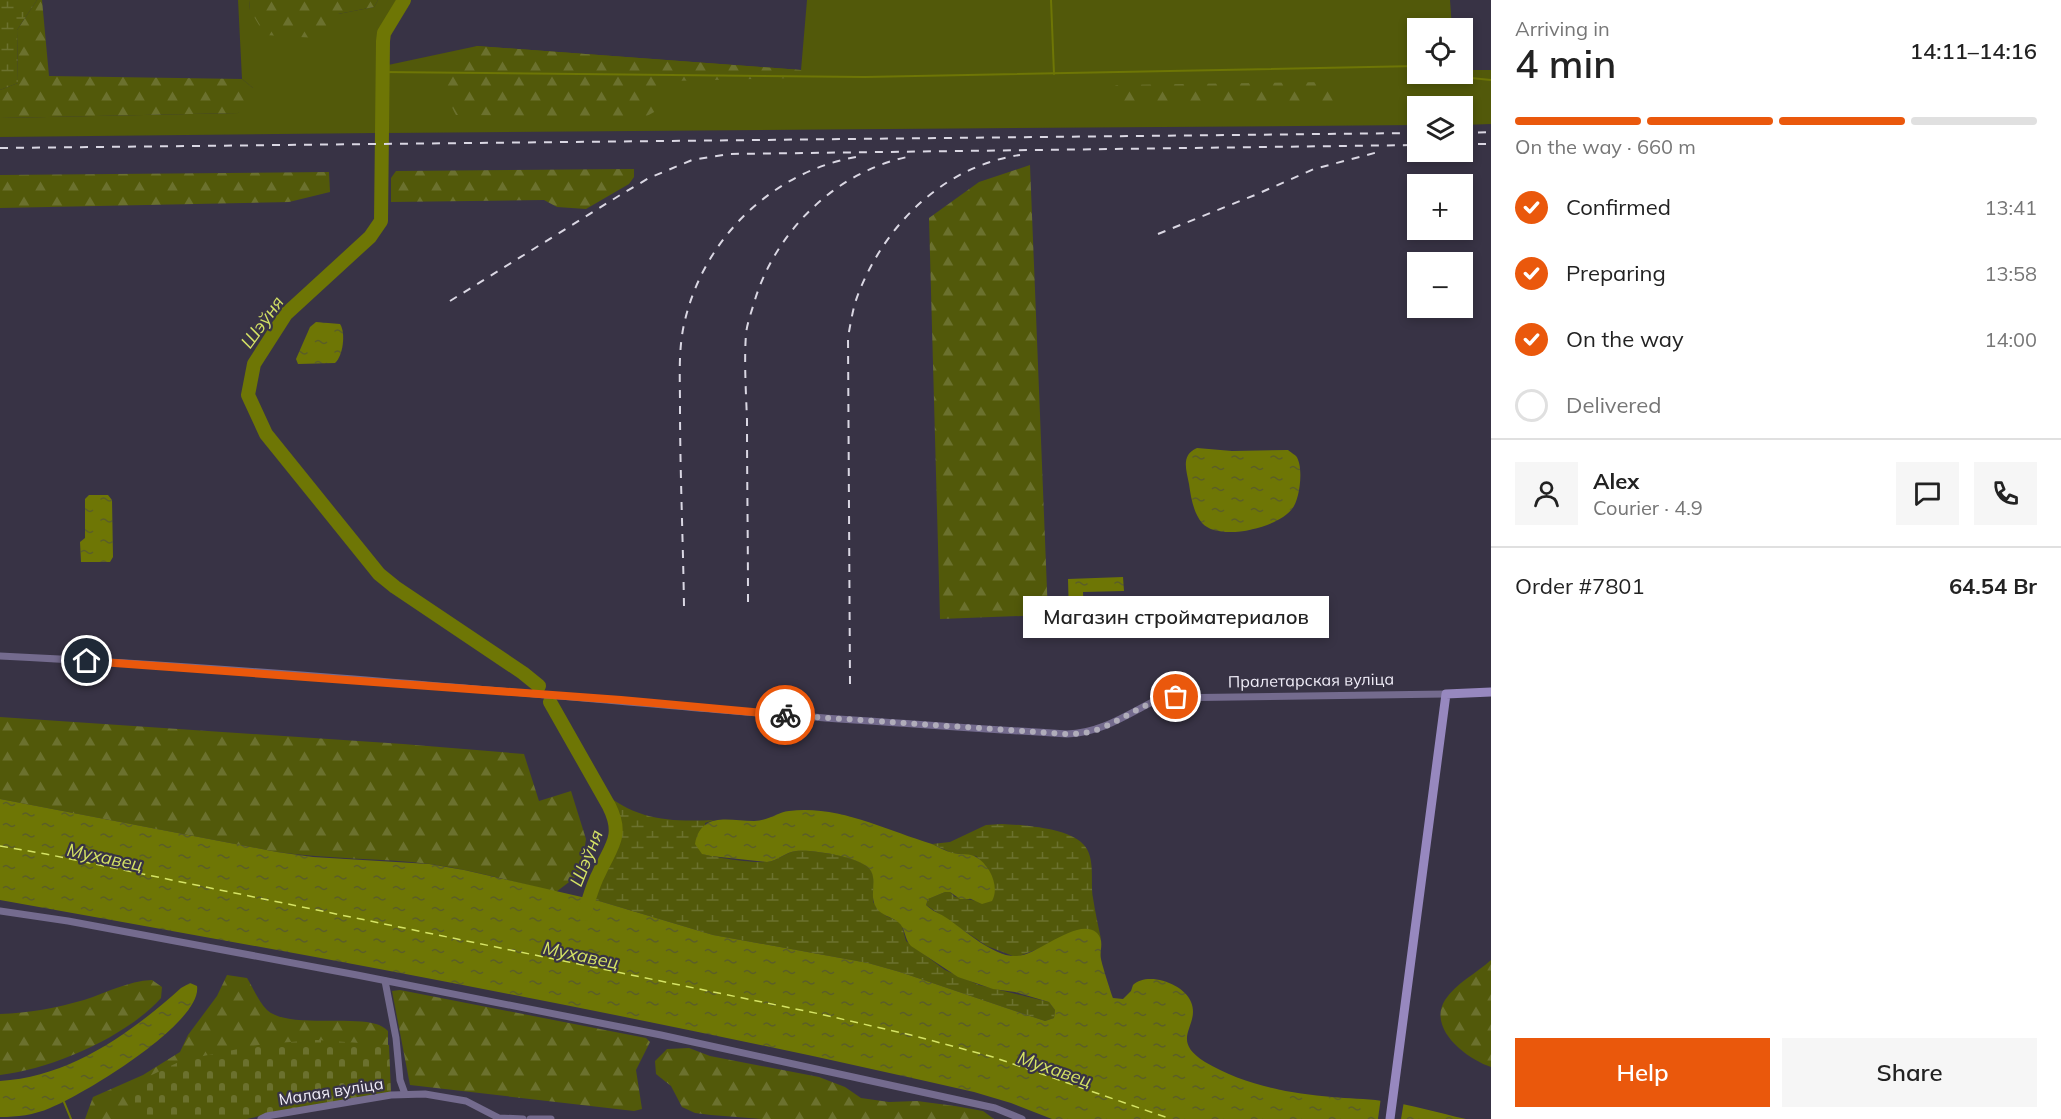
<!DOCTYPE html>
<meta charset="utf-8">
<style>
body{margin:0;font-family:Mulish,sans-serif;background:#f6f6f6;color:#222;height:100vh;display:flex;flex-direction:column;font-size:22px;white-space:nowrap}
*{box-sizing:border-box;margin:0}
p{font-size:20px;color:#767676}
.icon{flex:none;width:33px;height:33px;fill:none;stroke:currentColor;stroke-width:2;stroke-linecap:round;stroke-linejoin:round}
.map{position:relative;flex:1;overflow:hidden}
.panel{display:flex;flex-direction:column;background:#fff;width:570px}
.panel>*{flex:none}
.tools{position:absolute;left:1407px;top:18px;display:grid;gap:12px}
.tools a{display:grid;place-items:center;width:66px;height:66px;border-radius:0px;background:#fff;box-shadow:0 3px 9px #0003;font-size:30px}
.pin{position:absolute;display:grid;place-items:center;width:51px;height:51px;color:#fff;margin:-26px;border:3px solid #fff;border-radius:50%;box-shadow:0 2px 6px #0007}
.courier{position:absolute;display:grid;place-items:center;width:60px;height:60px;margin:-30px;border:4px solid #ea580c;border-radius:50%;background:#fff;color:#222;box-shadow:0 2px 8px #0007}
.bubble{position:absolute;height:42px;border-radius:0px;background:#fff;box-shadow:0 3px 9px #0003;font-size:20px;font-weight:600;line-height:42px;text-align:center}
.overview em{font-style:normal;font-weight:600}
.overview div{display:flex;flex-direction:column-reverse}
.overview{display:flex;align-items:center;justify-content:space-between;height:102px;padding:0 24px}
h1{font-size:39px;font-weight:600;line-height:45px}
.bar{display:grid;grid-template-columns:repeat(4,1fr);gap:9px 6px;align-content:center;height:72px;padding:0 24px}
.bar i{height:8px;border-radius:4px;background:#e0e0e0}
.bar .current{background:#ea580c}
.bar p{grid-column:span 4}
.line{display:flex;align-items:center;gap:15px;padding:0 24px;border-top:2px solid #e0e0e0}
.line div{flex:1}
.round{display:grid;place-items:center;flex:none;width:63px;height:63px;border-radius:0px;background:#f6f6f6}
ol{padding:0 24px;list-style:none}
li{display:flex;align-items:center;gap:18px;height:66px}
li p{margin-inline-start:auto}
li .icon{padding:6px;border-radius:50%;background:#ea580c;color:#fff;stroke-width:4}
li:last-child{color:#767676}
li i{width:33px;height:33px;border:3px solid #e0e0e0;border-radius:50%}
.button{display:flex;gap:12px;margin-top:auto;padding:12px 24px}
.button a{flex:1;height:69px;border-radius:0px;background:#ea580c;color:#fff;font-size:24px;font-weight:600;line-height:69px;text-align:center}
.button a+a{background:#f6f6f6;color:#222}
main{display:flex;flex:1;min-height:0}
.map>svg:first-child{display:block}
.green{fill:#52590a}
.forest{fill:url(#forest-firs)}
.wetland{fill:url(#wetland-marsh)}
.cemetery{fill:url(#cemetery-stones)}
.water{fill:url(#water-ripples)}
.pier{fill:#383345}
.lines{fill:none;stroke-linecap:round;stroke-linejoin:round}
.stream{stroke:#6e7605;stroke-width:2}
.river{stroke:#6e7605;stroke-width:14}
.ferry{stroke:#d5e365;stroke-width:1.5;stroke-dasharray:8 6;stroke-linecap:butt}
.street{stroke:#746b8e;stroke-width:7}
.secondary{stroke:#9788bf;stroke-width:9}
.rail{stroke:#dad7e3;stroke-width:2;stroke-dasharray:8 8;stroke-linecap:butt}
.done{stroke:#b0adba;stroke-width:6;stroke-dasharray:0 10.8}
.route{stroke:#ea580c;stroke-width:8}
.labels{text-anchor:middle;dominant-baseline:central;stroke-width:4.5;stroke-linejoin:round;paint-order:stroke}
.street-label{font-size:16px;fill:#f1eef9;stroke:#383345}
.water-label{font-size:18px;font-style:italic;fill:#d5e365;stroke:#383345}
</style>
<main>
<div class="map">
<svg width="1491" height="1119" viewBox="0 0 1491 1119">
<defs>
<pattern id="forest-firs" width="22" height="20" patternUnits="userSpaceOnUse" patternTransform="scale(1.5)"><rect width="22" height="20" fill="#52590a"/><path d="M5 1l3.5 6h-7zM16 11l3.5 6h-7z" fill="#6b712e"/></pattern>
<pattern id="wetland-marsh" width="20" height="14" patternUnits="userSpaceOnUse" patternTransform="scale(1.5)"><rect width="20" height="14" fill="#52590a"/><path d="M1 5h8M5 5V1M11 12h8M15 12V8" fill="none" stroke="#6b712e"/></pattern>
<pattern id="cemetery-stones" width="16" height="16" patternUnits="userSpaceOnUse" patternTransform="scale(1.5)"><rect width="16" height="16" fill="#52590a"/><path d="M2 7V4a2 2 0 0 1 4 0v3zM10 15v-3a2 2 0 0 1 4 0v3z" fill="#6b712e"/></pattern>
<pattern id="water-ripples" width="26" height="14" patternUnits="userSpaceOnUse" patternTransform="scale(1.5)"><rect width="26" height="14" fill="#6e7605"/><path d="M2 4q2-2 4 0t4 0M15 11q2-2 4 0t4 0" fill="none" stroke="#5b5e28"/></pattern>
</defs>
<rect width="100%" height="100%" fill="#383345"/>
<g class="green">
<path d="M 238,0 L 249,0 L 250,10 L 338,14 L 374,7 L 378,0 L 398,0 L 379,33 L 377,50 L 377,133 L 0,137 L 0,118 L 238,113 L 253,88 L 242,79 Z"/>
<path d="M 807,0 L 1450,0 L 1452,28 L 1418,28 L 1418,74 L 1462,74 L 1463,66 L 1466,70 L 1491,70 L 1491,124 L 1463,125 L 1462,106 L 1418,106 L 1417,125 L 389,133 L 388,65 L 477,46 L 801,70 Z"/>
</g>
<g class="forest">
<path d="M 37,0 L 42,0 L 49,76 L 242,79 L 253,88 L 255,102 L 238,113 L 0,118 L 0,90 L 18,83 L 17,30 Z"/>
<path d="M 249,0 L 378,0 L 374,7 L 338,14 L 317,38 L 265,35 L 250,10 Z"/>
<path d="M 477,46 L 801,70 L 802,73 L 799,78 L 668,81 L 661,83 L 656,111 L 645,117 L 456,115 C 447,99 440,75 456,60 C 462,55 470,51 477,46 Z"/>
<path d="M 1330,82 L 1335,86 L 1334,100 L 1330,103 L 1116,104 L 1113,102 L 1113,88 L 1116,85 Z"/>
<path d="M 1030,165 L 1048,615 L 940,619 L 929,218 L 979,182 Z"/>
<path d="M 634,169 L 634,177 L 629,184 L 586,209 L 557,207 L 544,200 L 391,202 L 391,178 L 396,171 Z"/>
<path d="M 329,172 L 330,192 L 289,202 L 0,208 L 0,175 Z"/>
<path d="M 0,717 L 403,744 L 524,754 L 539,801 L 571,791 L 586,839 L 581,873 L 556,892 C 514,882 473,870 430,864 C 379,858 328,859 277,852 L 0,799 Z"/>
<path d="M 1491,960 L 1491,1067 C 1467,1059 1427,1029 1445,1000 C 1456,983 1477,973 1491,960 Z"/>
<path d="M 227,975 L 247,978 C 253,988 259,1002 267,1010 C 286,1028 349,1016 376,1024 C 380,1025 385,1028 388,1031 L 388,1090 L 234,1119 L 85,1119 L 93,1097 L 143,1075 L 180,1052 L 188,1035 L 217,996 Z"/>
<path d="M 152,980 L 162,987 L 161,998 C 126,1037 52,1069 0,1075 L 0,1014 C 29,1013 56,1008 84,1000 C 106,993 128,981 152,980 Z"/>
<path d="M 400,990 L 646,1038 L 650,1042 L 636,1070 L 642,1109 L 634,1111 L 410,1085 L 392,991 Z"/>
<path d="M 689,1048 L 710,1056 L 819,1077 L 845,1087 L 861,1098 L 889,1102 L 917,1101 L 955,1106 L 983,1111 L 994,1119 L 762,1119 L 711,1115 L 695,1113 L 682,1107 L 671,1086 L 656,1074 L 655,1061 L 667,1049 Z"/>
</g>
<g class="wetland">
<path d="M 0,0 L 37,0 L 17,30 L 18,83 L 0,90 Z"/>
<path d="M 600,790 C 636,820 668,822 714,820 L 705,823 L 703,854 C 718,858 751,863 767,862 C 778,861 786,852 796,851 C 811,849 863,857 871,870 C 876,879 873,892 873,902 L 886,916 L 898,921 L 902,926 L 906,941 L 945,970 L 979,985 L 1049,1002 L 1055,1010 L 1054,1018 L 1045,1021 L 1039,1019 L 900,972 L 868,963 L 713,935 L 589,898 L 594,883 L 615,841 L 617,829 L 614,817 Z"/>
<path d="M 1002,824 C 1023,825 1068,828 1083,844 C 1096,857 1090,881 1093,898 C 1095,911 1098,925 1101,939 L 1097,934 L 1067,934 L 1043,947 L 1019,956 L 1013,956 L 987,946 L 926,905 L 928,899 L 945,892 L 950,892 L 955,897 L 977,901 L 986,866 L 976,856 L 952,853 L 932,844 L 950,842 L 986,825 Z"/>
</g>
<path class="cemetery" d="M 317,1040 L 389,1045 L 391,1092 L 290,1109 L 247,1119 L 135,1119 L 133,1084 L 183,1060 L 264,1044 Z"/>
<g class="water">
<path d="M 316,322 L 340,324 C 346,333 343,356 335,363 L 298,364 L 296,359 L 310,327 Z"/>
<path d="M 1197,448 L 1232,451 L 1288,450 C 1289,451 1295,455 1296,456 C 1304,466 1300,500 1292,509 C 1278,528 1219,542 1202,523 C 1193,512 1191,497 1189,484 C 1186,469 1181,455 1197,448 Z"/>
<path d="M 89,495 L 108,495 L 112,500 L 113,557 L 110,562 L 81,562 L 80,542 L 85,538 L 85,499 Z"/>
<path d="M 1123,577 L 1124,591 L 1083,592 L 1084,615 L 1069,616 L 1068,579 Z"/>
<path d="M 1095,602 L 1153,602 L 1153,617 L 1095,618 Z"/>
<path d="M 0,799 L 277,852 L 313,857 L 429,864 L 464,870 L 599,901 L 713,935 L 868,963 L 900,972 L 1039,1019 L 1045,1021 L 1054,1018 L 1055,1010 L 1049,1002 L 1015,992 L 993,989 L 958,977 L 911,946 C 904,939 906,928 898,922 C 891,916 881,916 876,907 C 869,896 877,882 871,871 C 864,857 811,849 796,851 C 785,852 778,861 767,862 L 711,856 L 702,854 L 695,844 C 701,811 729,821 754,821 C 769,821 777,812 789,811 C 839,805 885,830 932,844 C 939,847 945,851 953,853 C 961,855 970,853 976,857 C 990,865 1000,887 992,901 L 982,904 L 971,899 L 960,899 L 950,892 L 945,892 L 928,899 L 926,905 C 932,911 939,913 945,917 C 964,929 994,958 1017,956 C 1039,955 1078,916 1097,933 C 1105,941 1099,951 1101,959 C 1102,965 1112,996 1113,998 L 1123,999 L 1131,991 L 1133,985 C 1148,971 1184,984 1191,1002 C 1201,1026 1168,1039 1205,1062 C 1242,1084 1289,1094 1332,1097 C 1348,1099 1365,1098 1382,1101 C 1411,1104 1438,1113 1466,1119 L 1052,1119 L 1011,1103 L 974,1092 C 652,1018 326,958 0,900 Z"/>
<path d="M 190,983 L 197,986 C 203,1023 81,1096 50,1108 C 34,1115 17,1117 0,1117 L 0,1081 C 70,1077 131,1033 181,988 Z"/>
</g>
<path class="pier" d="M 1381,1097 L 1404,1101 L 1401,1119 L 1378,1119 Z"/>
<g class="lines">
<g class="stream">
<path d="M 1051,0 L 1054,74"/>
<path d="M 381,72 L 865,77 L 1418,66"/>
<path d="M 1463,73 L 1471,78 L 1491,80"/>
<path d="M 64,1102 L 71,1119"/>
</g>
<g class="river">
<path d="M 404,0 L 384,33 L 383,41 L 381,221 L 370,237 L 286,314 L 254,364 L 248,395 L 266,434 L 379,574 L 395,587 L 523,673 L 539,686"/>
<path d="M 550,702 L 609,806 C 624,836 611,846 599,873 C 592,886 589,900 584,914"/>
</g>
<path class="ferry" d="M 0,846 L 46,854 L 820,1014 L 911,1035 L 993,1057 L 1171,1119"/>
<g class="street">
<path d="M 0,656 C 245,668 490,690 734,711 C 845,720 956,727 1067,734 C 1100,733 1125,716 1154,701 L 1163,698 L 1446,694"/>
<path d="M 0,911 L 68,921 L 357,975 L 661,1035 L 995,1108 L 1022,1119"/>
<path d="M 385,981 L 396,1038 L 400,1080 L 405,1094"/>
<path d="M 261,1119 L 267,1116 L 391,1095 L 425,1094 L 466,1101 L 499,1118 L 523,1119"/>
<path d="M 530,1119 L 551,1119"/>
</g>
<path class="secondary" d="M 1390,1119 L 1446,694 L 1491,692"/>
<g class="rail">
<path d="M 1462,133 L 1491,132"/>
<path d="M 1462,144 L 1491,144"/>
<path d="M 0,148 L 1418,133"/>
<path d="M 1158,234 L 1255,195 L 1314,169 L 1382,151"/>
<path d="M 450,301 L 625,192 L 649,178 L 692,160 L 729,154 L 1418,145"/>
<path d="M 748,602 C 748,542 747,481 747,420 C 746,392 744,362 746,334 C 747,324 751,313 754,303 C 775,231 837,170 912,156"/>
<path d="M 684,606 C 683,539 680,472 680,406 C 680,377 678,348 685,320 C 705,237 773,172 856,157"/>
<path d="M 850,684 L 848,337 C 851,322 853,306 859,292 C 886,224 944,166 1020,155"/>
</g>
</g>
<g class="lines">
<path class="done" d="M 785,715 L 1067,734 C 1078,734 1088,733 1099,729 C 1126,719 1147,699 1176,697"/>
<path class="route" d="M 87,661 L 621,700 L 785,715"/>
</g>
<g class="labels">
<g class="street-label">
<text transform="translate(1311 680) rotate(-1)">Пралетарская вуліца</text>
<text transform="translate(331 1091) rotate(-9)">Малая вуліца</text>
</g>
<g class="water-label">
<text transform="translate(262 322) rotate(-54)">Шэўня</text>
<text transform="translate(105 857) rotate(12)">Мухавец</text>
<text transform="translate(586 858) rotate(-68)">Шэўня</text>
<text transform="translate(581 955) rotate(12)">Мухавец</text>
<text transform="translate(1055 1069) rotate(19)">Мухавец</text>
</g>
</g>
</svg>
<div class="tools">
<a><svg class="icon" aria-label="locate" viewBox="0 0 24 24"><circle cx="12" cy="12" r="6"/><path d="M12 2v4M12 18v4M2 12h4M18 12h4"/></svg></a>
<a><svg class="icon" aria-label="layers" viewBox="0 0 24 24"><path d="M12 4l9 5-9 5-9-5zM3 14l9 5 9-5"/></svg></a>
<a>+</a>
<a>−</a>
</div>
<div class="pin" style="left:1176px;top:697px;background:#ea580c"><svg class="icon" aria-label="bag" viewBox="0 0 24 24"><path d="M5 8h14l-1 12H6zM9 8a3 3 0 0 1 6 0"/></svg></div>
<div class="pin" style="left:87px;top:661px;background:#1f2937"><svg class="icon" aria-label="home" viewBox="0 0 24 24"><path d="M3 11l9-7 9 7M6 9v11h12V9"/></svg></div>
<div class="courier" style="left:785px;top:715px"><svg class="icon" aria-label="bike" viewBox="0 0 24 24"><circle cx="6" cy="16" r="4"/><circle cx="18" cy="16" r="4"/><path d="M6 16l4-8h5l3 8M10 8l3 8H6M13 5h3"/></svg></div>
<div class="bubble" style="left:1023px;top:596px;width:306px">Магазин стройматериалов</div>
</div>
<section class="panel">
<div class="overview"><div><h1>4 min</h1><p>Arriving in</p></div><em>14:11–14:16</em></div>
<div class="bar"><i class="current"></i><i class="current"></i><i class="current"></i><i></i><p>On the way · 660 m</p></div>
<ol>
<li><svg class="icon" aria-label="check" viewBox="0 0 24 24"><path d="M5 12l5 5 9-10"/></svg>Confirmed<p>13:41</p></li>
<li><svg class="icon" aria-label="check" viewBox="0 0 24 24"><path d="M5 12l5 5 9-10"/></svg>Preparing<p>13:58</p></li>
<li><svg class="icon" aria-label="check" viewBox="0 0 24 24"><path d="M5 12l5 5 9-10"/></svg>On the way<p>14:00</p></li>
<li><i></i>Delivered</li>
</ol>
<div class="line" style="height:108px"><a class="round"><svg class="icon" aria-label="person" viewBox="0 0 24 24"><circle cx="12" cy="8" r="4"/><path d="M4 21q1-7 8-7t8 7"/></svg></a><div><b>Alex</b><p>Courier · 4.9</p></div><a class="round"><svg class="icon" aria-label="chat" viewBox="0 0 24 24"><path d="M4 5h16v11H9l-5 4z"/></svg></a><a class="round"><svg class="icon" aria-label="phone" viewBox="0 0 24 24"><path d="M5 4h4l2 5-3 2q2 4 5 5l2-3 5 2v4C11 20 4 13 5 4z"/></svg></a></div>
<div class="line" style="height:78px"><div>Order #7801</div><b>64.54 Br</b></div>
<div class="button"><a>Help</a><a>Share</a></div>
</section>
</main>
